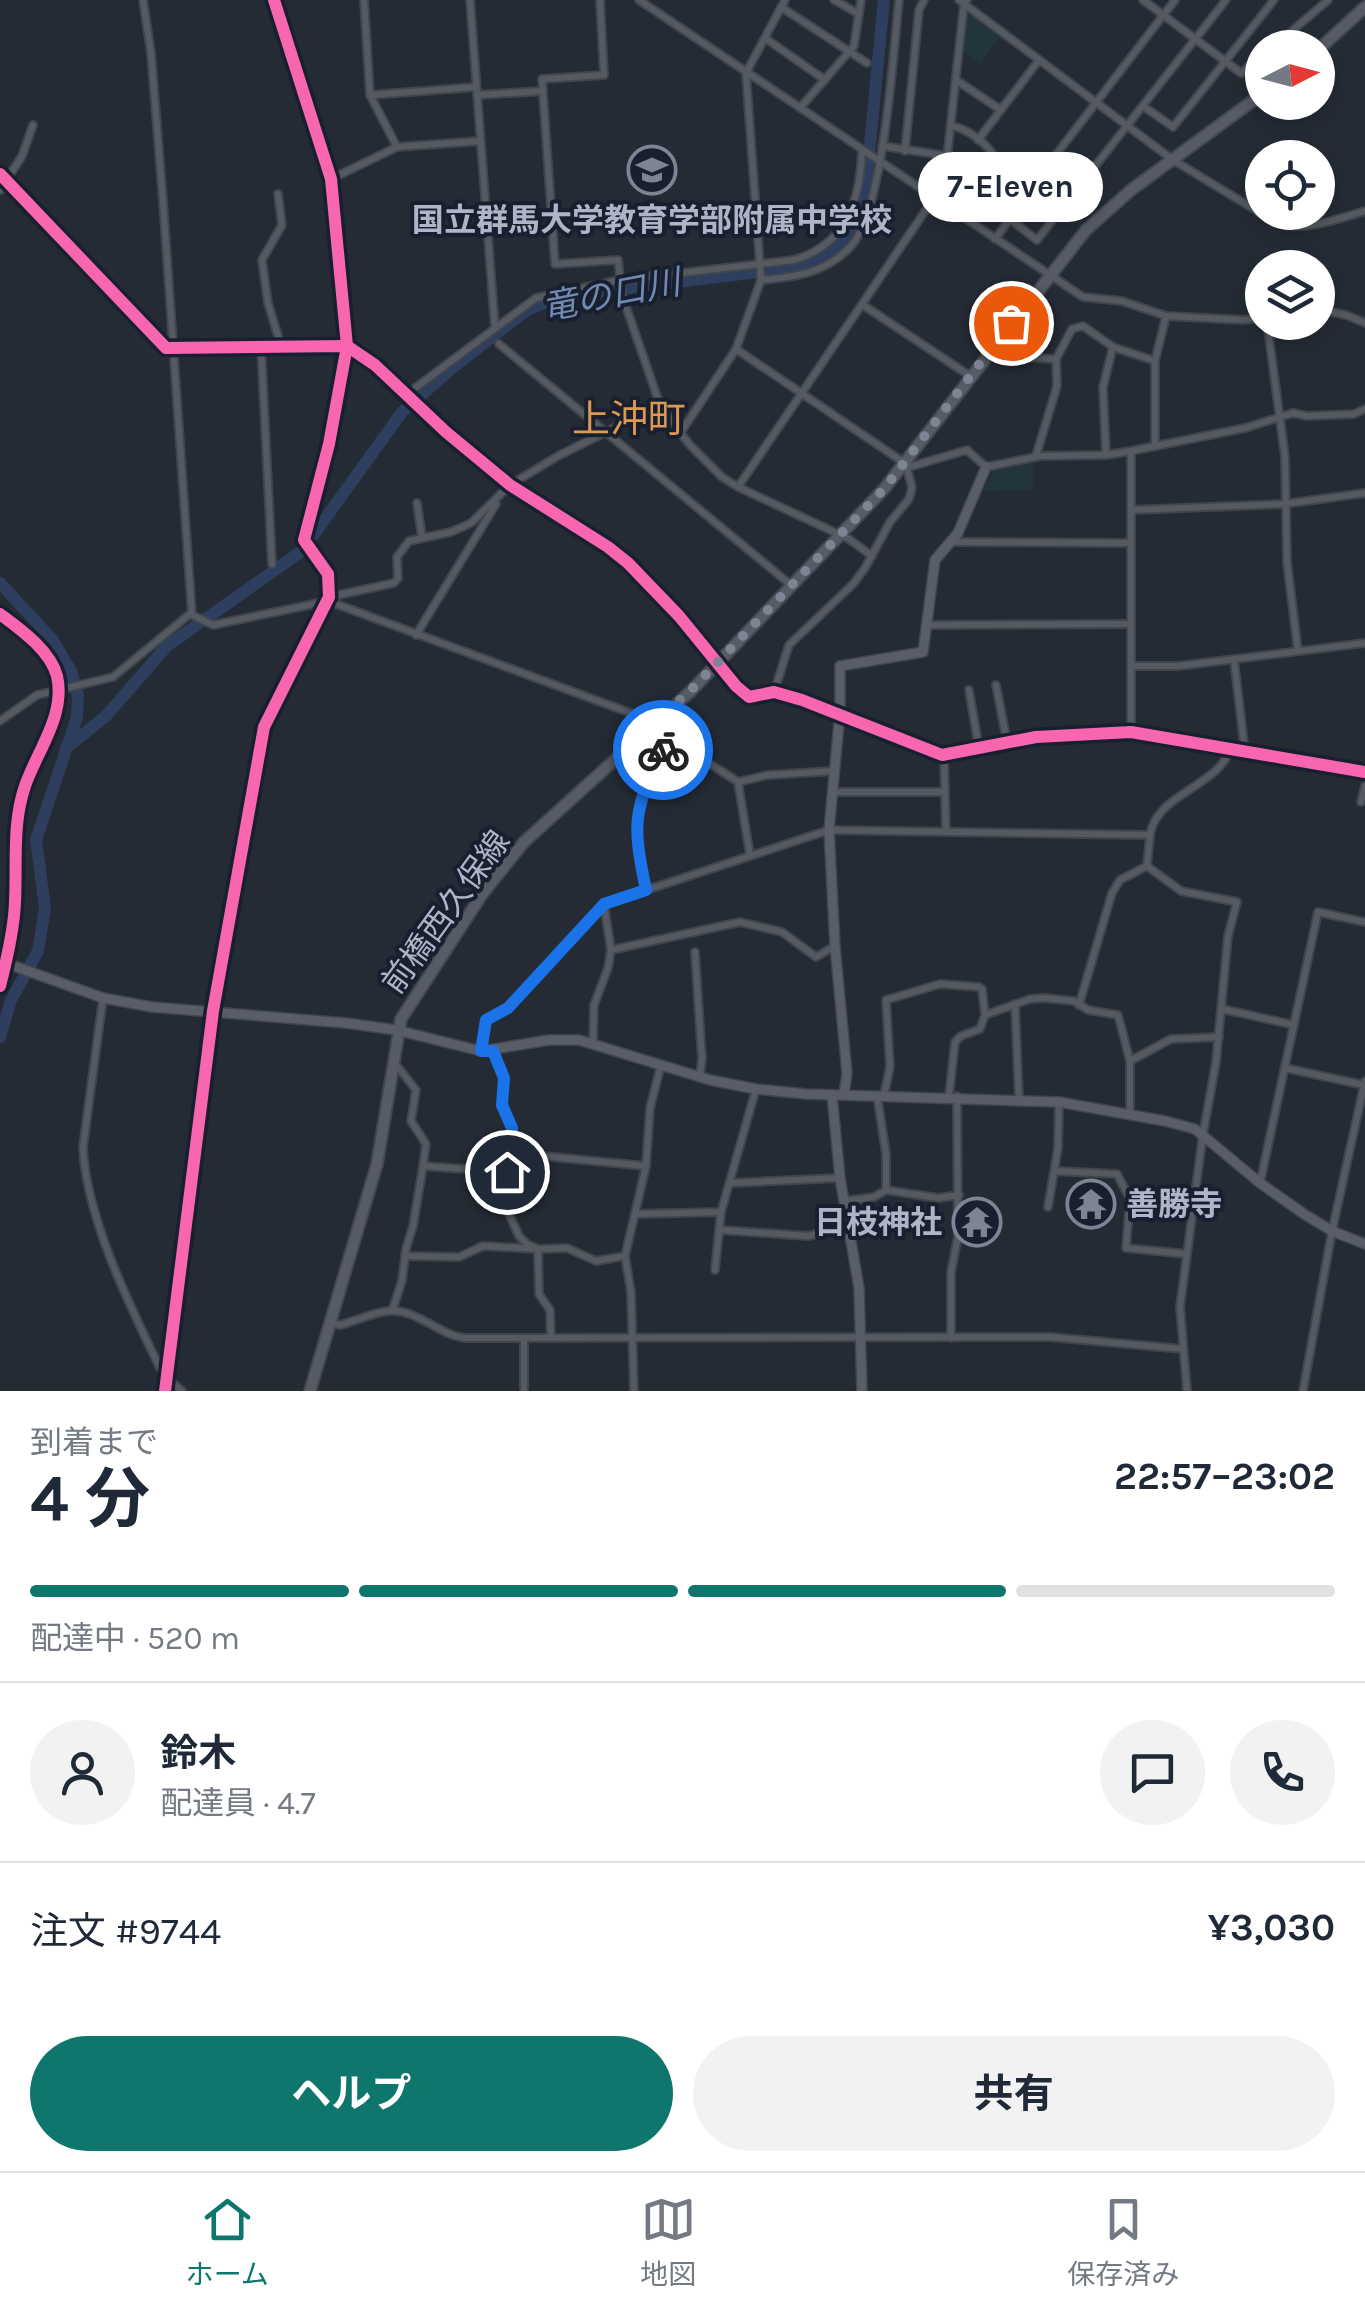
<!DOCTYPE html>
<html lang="ja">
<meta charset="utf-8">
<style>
body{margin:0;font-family:Karla,"Noto Sans JP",sans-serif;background:#f2f2f3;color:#1f2937;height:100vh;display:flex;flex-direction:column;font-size:38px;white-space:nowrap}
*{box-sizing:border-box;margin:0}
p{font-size:32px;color:#747a83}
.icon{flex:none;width:55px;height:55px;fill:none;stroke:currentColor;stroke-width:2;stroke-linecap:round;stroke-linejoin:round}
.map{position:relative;height:1391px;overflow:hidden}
.drawer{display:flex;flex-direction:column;background:#fff;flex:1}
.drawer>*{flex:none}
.needle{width:65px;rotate:84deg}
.fabs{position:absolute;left:1245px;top:30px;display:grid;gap:20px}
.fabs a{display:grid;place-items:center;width:90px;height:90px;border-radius:50%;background:#fff;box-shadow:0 5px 15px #0003;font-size:50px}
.pin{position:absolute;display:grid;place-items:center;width:85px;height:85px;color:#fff;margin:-42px;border:5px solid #fff;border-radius:50%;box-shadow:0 2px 10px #0007}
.courier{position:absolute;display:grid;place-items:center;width:100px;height:100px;margin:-50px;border:8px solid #1a73e8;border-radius:50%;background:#fff;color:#222;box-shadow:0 2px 12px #0007}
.bubble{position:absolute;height:70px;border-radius:35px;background:#fff;box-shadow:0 5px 15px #0003;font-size:32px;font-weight:700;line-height:70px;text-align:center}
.overview em{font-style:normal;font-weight:700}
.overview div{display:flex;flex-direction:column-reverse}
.overview{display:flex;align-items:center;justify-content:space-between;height:170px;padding:0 30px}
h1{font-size:65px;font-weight:700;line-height:75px}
.bar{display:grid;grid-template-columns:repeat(4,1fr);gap:15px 10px;align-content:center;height:120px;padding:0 30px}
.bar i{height:12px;border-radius:8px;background:#e0e1e3}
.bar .active{background:#0f766e}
.bar p{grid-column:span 4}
.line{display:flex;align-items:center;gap:25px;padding:0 30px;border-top:2px solid #e0e1e3}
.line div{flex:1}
.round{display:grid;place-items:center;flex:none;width:105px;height:105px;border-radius:52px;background:#f2f2f3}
.cta{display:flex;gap:20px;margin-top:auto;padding:20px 30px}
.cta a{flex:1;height:115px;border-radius:60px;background:#0f766e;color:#fff;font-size:40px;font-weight:700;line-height:115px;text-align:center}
.cta a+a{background:#f2f2f3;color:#1f2937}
.tab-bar{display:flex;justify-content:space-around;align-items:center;height:140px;border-top:2px solid #e0e1e3;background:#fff;font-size:28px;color:#747a83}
.tab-bar a{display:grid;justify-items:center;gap:5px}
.tab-bar .active{color:#0f766e}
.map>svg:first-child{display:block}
.green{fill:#22353b}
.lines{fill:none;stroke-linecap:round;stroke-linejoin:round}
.river{stroke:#2e3e5e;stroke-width:12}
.street-casing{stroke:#41454d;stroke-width:10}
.secondary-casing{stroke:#41454d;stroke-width:12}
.primary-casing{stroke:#424751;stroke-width:14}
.street{stroke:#555a62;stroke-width:6}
.secondary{stroke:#595d67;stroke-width:9}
.primary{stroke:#575b65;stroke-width:10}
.cycleway-casing{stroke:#18202f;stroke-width:19}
.cycleway{stroke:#f766af;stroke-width:12}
.done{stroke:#7d8594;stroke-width:10;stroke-dasharray:0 18}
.route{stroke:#1a73e8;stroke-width:12}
.labels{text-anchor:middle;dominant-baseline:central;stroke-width:8;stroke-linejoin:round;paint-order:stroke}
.poi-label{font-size:32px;font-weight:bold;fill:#adb5c7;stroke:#18202f}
.street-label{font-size:32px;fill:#adb5c7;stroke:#18202f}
.water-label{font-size:35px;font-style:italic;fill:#7289b2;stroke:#18202f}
.quarter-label{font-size:38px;fill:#dd9852;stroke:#18202f}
</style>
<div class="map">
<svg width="1365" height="1391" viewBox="0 0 1365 1391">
<rect width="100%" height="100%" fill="#252b35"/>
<g class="green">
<path d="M 971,13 L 1001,35 L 980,64 L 961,51 L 965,15 Z"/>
<path d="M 1033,461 L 1033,490 L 983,491 L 996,468 Z"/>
</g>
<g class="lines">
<g class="river">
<path d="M 0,583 L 52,639 L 71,671 L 78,695 L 77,717 L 36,840 L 45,908 L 38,951 L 11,1000 L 0,1037"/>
<path d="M 66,748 L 106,716 L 167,646 L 302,551 L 402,412 L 451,369 L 527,310 L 547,302 L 589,293 L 774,270 L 812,261 L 830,251 L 843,238 L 857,220 L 865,195 L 884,0"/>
</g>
<g class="street-casing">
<g id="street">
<path d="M 143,0 L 151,53 L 163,201 L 192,615 L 213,625 L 328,601 L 671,728 C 664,746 654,762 647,779 C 631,817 638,852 646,890"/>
<path d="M 470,0 L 495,328"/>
<path d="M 600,0 L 604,75 L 542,79 L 555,264 L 618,260 L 622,295 L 660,405 L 689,444 L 722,477 L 738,487 L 849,539 L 872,556"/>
<path d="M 639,0 L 1083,297 L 1122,301 L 1166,316 L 1245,320 L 1262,317"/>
<path d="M 834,0 L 859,14"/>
<path d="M 959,0 L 1173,160 L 1277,223 C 1307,232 1336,219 1365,211"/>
<path d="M 1143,0 L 1241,73 L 1262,56"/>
<path d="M 781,7 L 867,63"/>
<path d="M 765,38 L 825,80"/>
<path d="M 1272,48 L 1328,0"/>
<path d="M 956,80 L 1001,110"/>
<path d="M 370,95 L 476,87"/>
<path d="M 477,95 L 543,91"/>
<path d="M 1143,106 L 1173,127 L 1274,0"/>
<path d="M 800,108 L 854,46 L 861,0"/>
<path d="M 951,126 C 967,128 990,145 996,160 L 972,193 L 972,200 L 994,207 L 1037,240 L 1226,0"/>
<path d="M 978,140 L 1039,60"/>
<path d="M 882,146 L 948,156"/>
<path d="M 397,147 L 480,141"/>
<path d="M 905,151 L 919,10 L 924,0"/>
<path d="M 1,175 L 166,348 L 347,346 L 375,365 L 446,432 L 510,485 L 608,547 L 628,563 L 679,616 L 736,686 L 749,697 L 774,692 L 840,712"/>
<path d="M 331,179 L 397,147 L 370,95 L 364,0"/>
<path d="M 0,190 L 22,156 L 33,125"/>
<path d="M 278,194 L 282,225 L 262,260 L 268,303 L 282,349"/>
<path d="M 942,203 L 964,4 L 967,0"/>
<path d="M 1008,217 L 1175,0"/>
<path d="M 995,239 L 1010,219"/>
<path d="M 761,280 C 796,277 826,273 851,246 C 884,210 893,54 899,0"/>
<path d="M 863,305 L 970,376"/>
<path d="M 1318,309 L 1346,315 L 1365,323"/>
<path d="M 1267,322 L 1285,457 L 1287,562 L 1298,651"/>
<path d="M 499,344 L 791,585"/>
<path d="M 261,346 L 272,564"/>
<path d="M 994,348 L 1016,357 L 1056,359"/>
<path d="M 736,349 L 906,464 L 912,488 L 909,499 L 890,522 L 865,568 L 853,584 L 789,645 L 774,692"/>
<path d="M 407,394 L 536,298 L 620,280 L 794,260 C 847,244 860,201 862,151"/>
<path d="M 681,432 L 736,349 L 761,280 L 746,73 L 785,0"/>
<path d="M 1155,445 L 1155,361 L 1166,316"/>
<path d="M 1106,455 L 1103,387 L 1113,347"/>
<path d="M 1036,456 L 1057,386 L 1056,359 L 1072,329 L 1083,326 L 1113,347 L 1155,361"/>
<path d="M 909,467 L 967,450 L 986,467 L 1040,456 L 1106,455 L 1131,451 L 1245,428 L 1293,413 L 1307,416 L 1354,414 L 1365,409"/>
<path d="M 738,487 L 934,198"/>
<path d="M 417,503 L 422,537"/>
<path d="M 1132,510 L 1284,504 L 1365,493"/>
<path d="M 952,542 L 1131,543"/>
<path d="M 329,597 L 394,583 L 398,578 L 397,557 L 409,541 L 451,532 L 471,523 L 510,485 L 558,456 L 660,405"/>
<path d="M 927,625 L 1130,624"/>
<path d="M 416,635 L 496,504"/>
<path d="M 1234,660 L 1245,752"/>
<path d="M 1131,666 L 1178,666 L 1365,643"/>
<path d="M 996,685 L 1007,742"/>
<path d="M 969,690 L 979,748"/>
<path d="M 0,721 L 37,695 L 113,677 L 191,613"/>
<path d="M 1131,732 L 1131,451"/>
<path d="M 661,753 L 712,765 L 738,782"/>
<path d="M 944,755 L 946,832"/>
<path d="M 832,792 L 945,792"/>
<path d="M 1361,802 L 1365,786"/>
<path d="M 1150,835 C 1156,794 1217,787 1230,750"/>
<path d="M 750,855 L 738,782 L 768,775 L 834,771"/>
<path d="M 1147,866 L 1181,891 L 1237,902 L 1228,936 L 1216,1062 L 1203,1134 L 1180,1307 L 1187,1391"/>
<path d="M 611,950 L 740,922 L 782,932 L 816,957 L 835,946"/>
<path d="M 695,952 L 702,1059 L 700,1077"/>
<path d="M 103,998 L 83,1147 C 86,1217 129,1304 159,1366 L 167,1378 L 182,1391"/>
<path d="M 1015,1004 L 1019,1100"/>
<path d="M 1079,1005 L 1112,893 L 1120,880 L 1147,866"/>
<path d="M 1222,1009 L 1294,1025"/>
<path d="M 593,1044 L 594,1005 L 608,968 L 611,950 L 604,905"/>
<path d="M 481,1051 L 487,1020 L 508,1008 L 604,904 L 829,830 L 1150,835 L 1147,866"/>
<path d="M 493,1051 L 504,1077 L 502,1105 L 512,1127 L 504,1203 L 519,1236 L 527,1244 L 538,1249 L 567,1248 L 596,1261 L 625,1256"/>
<path d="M 394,1062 L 416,1090 L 411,1121 L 426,1144 L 423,1166"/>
<path d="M 1285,1068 L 1364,1085"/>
<path d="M 877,1095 L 886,1154 L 886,1190"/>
<path d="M 884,1095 L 890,1067 L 886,1000 L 940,984 L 979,987 L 982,989 L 985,1015 L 1030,999 L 1044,998 L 1074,1001 L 1088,1010 L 1118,1015 L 1130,1061 L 1171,1039 L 1219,1037"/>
<path d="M 949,1096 L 955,1042 L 961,1036 L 980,1029 L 985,1015"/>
<path d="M 1130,1114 L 1130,1061"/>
<path d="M 511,1153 L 646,1166"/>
<path d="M 1055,1171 L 1117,1174 L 1130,1199 L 1126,1248 L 1187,1254"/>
<path d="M 731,1183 L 839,1178"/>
<path d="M 1260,1183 L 1318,912 L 1365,922"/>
<path d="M 845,1201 L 874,1197 L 886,1190 L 938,1198 L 959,1195"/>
<path d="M 1048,1207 L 1058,1148 L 1059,1102"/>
<path d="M 636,1214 L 721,1212 L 756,1089"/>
<path d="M 721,1230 L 808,1236 L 848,1227"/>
<path d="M 405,1256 L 459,1257 L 483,1246 L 538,1249 L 539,1294 L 550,1310 L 551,1338"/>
<path d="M 715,1270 L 721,1212"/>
<path d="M 392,1311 L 402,1281 L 406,1249 L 413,1226 L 423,1166 L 507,1172"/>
<path d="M 331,1323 L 340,1325 C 355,1321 372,1313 388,1311 C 416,1308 438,1335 465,1338 L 1050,1337 L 1183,1349"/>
<path d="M 524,1338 L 524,1391"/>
<path d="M 951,1338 L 951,1272 L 958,1237 L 957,1096"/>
<path d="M 165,1391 L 213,1011 L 264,727 L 329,597 L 328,574 L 304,540 L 329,444 L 347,346 L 331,179 L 274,0"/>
<path d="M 634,1391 L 631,1292 L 625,1256 L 646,1166 L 650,1108 L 661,1065"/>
<path d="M 1303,1391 L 1332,1231 L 1365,1081"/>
</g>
</g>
<g class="secondary-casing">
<g id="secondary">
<path d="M 0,174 L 1,175"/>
<path d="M 840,712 L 942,755 L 1036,737 L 1131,732 L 1365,772"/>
<path d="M 0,961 L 103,998 L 152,1007 L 346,1023 L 396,1030 L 481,1051 L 549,1040 L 579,1040 L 710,1080 L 756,1089 L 806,1094 L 1059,1102 L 1165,1121 L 1195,1129 L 1260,1183 L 1304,1214 L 1332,1231 L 1365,1244"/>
<path d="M 832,1095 L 840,1178 L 859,1288 L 862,1391"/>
<path d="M 844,1095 L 847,1073 L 835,946 L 829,830 L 840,712 L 840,666 L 923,652 L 935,560 L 958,533 L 986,467"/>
</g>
</g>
<g class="primary-casing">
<g id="primary">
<path d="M 1318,50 L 1365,7"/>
<path d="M 310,1391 L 377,1164 L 401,1019 L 483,893 L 524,842 L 691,691 L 884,489 L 1086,230 L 1131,190 L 1262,94"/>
</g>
</g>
<use href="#street" class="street"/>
<use href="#secondary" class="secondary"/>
<use href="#primary" class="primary"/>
<g class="cycleway-casing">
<g id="cycleway">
<path d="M 0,174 L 166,348 L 347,346 L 375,365 L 446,432 L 510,485 L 608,547 L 628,563 L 679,616 L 736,686 L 749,697 L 774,692 L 802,700 L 942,755 L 1036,737 L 1131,732 L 1365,772"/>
<path d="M 0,614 C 20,629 50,650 57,676 C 66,715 37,751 25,786 C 12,824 17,862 15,902 C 14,930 7,959 0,986"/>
<path d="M 165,1391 L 213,1011 L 264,727 L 329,597 L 328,574 L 304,540 L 329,444 L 347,346 L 331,179 L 274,0"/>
</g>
</g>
<use href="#cycleway" class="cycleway"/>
</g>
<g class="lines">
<path class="done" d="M 663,750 L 671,728 L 656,722 L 691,690 L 884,489 L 1011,323"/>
<path class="route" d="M 507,1172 L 512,1128 L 502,1105 L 504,1078 L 493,1051 L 481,1051 L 486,1020 L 508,1008 L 604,904 L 646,890 C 632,822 633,812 663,750"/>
</g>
<defs>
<g id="school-ring" transform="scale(2.5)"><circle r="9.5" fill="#18202f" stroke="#7d8594" stroke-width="1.5"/><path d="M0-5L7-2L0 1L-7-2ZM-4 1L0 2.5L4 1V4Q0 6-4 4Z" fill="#7d8594"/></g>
<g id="temple-ring" transform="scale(2.5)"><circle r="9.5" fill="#18202f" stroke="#7d8594" stroke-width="1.5"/><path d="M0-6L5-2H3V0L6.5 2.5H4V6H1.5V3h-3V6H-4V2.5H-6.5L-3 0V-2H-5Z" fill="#7d8594"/></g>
</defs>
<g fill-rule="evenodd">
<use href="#school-ring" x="652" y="170"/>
<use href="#temple-ring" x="1091" y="1204"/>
<use href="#temple-ring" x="977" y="1222"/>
</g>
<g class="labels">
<g class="poi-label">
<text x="652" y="220">国立群馬大学教育学部附属中学校</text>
<text x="1126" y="1204" text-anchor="start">善勝寺</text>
<text x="942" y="1222" text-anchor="end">日枝神社</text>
</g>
<g class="street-label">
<text transform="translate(446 912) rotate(-54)">前橋西久保線</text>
</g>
<g class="water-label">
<text transform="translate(611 295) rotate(-11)">竜の口川</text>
</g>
<g class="quarter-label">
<text x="629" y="419">上沖町</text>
</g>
</g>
</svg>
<div class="fabs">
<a><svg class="needle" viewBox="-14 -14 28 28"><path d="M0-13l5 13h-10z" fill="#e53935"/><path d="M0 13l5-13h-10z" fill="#747a83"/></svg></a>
<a><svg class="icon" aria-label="locate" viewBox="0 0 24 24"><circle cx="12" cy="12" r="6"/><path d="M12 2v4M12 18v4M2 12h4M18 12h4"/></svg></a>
<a><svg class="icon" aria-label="layers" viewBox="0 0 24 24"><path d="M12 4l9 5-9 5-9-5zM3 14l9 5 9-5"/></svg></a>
</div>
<div class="pin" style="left:1011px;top:323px;background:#ea580c"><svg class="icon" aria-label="bag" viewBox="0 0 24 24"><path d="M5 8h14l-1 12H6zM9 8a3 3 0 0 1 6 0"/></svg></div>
<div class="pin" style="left:507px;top:1172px;background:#1f2937"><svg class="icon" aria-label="home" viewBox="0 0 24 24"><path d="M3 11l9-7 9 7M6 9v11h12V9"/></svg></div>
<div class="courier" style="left:663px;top:750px"><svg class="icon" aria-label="bike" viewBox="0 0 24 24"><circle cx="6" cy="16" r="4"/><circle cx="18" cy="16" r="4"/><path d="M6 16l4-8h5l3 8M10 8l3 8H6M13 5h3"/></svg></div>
<div class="bubble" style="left:918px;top:152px;width:185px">7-Eleven</div>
</div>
<section class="drawer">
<div class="overview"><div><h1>4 分</h1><p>到着まで</p></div><em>22:57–23:02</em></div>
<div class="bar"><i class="active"></i><i class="active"></i><i class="active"></i><i></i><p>配達中 · 520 m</p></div>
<div class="line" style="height:180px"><a class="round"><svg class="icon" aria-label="person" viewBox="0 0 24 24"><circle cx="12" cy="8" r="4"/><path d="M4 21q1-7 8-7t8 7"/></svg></a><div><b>鈴木</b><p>配達員 · 4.7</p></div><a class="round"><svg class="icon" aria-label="chat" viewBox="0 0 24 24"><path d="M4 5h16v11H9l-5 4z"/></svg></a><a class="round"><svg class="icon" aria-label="phone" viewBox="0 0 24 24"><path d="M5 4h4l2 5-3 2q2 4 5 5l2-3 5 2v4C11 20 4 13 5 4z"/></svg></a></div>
<div class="line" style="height:130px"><div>注文 #9744</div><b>¥3,030</b></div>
<div class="cta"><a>ヘルプ</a><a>共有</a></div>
</section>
<nav class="tab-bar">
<a class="active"><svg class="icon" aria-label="home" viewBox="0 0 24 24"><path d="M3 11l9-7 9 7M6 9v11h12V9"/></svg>ホーム</a>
<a><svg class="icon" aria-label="map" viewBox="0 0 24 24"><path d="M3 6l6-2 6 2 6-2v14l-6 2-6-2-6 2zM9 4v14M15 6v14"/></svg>地図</a>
<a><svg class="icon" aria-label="saved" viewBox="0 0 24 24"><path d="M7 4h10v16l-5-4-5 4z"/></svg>保存済み</a>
</nav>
